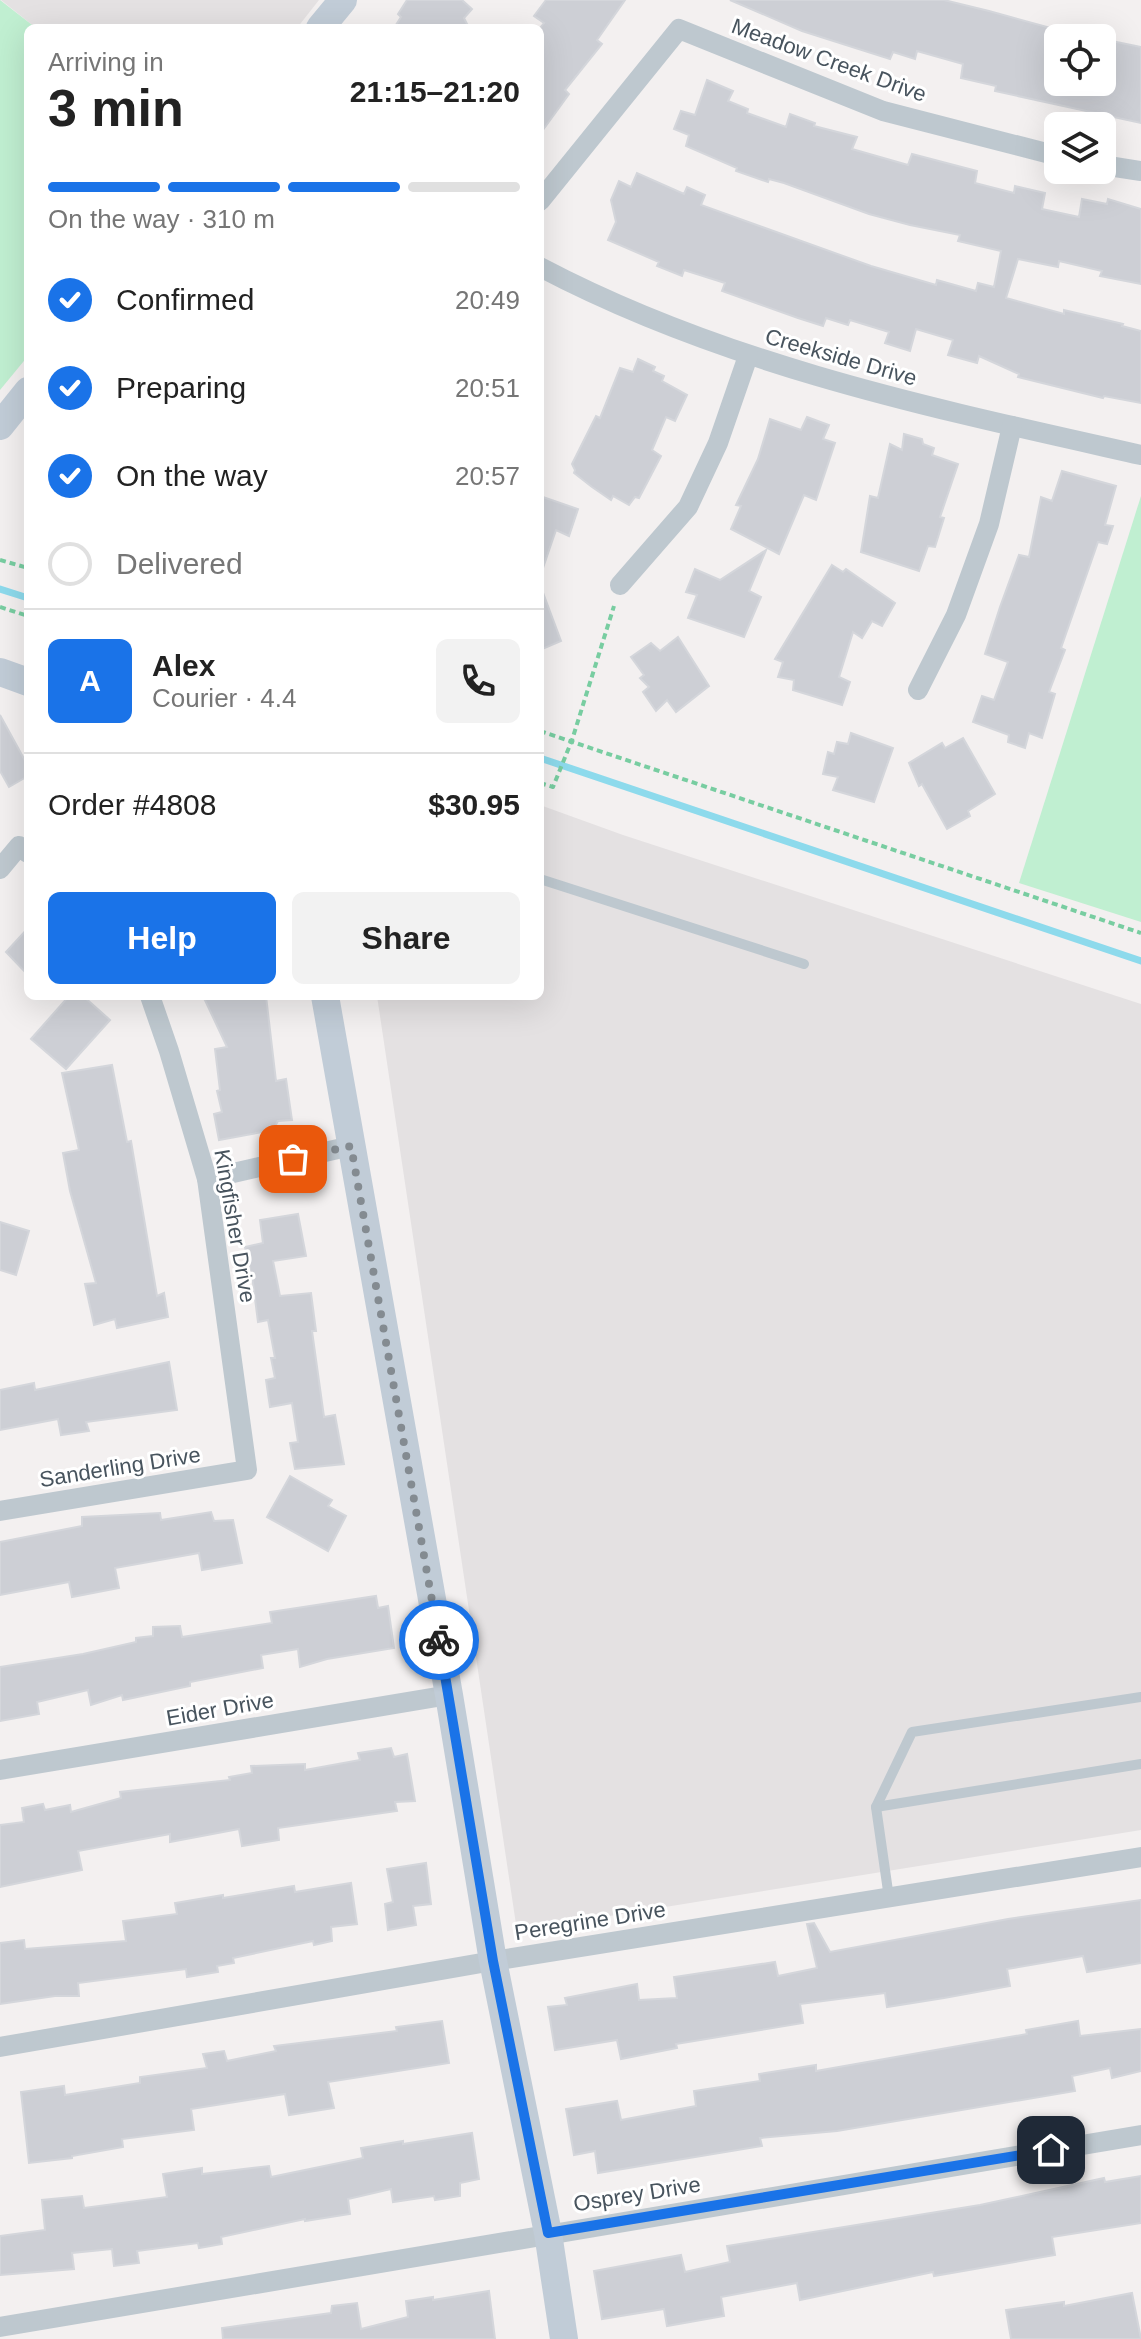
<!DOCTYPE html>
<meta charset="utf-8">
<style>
body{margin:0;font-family:Helvetica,sans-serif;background:#f2f2f2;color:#222;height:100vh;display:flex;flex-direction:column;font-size:30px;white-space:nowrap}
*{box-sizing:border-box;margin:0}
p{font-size:26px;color:#767676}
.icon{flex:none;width:44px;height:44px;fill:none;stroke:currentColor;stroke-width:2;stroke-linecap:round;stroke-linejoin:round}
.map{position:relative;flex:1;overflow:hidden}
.sheet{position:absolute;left:24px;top:24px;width:520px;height:976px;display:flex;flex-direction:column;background:#fff;border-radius:12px;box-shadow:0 8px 32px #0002}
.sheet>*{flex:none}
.fabs{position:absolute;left:1044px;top:24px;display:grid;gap:16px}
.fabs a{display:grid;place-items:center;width:72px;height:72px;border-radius:12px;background:#fff;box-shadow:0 8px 32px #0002;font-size:40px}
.pin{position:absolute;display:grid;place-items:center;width:68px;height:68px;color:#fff;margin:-34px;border-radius:16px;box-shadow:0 4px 12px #0006}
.courier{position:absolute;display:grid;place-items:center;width:80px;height:80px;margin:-40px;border:6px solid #1a73e8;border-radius:50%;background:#fff;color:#222;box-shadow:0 2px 10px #0007}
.headline em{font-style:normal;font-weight:700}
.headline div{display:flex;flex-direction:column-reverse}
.headline{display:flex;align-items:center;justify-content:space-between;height:136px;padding:0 24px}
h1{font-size:52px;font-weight:700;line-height:60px}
.bar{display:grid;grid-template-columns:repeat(4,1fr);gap:12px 8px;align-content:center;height:96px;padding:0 24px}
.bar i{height:10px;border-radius:6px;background:#e0e0e0}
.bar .current{background:#1a73e8}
.bar p{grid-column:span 4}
.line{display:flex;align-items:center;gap:20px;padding:0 24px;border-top:2px solid #e0e0e0}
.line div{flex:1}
.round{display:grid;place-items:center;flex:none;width:84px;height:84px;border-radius:12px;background:#f2f2f2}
ol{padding:0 24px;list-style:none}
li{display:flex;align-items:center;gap:24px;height:88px}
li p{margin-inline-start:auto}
li .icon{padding:8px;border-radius:50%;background:#1a73e8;color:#fff;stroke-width:4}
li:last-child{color:#767676}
li i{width:44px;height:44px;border:4px solid #e0e0e0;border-radius:50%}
.primary-button{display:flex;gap:16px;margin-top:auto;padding:16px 24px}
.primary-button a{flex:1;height:92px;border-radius:12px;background:#1a73e8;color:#fff;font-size:32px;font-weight:700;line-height:92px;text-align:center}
.primary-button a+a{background:#f2f2f2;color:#222}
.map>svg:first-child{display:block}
.education{fill:#e4e1e2}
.green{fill:#c0efd1}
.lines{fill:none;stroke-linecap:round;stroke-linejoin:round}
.stream{stroke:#8ddaec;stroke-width:7}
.building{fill:#cdcfd5;stroke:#d4d6db;stroke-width:2}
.path{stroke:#78cda1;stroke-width:4;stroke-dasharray:6 4;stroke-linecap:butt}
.lane{stroke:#bec8cf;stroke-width:10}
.street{stroke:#bec8cf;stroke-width:20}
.secondary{stroke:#c1ccd7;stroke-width:28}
.done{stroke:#848b91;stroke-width:8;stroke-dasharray:0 14.4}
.route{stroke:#1a73e8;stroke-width:10}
.labels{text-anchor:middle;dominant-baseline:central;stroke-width:6;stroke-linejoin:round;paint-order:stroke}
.street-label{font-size:22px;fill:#48545e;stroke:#fff}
</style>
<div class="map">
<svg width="1141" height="2339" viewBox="0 0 1141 2339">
<rect width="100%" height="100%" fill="#f3f0f0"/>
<g class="education">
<path d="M 1,0 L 319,0 L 297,28 L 36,28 Z"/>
<path d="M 540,805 L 623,835 L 1141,1004 L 1141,1830 L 517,1931 L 377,996 L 540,996 Z"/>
</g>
<g class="green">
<path d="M 0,0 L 36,28 L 28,28 L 28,356 L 0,390 Z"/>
<path d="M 1141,496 L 1141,922 L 1019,883 Z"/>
</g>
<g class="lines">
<g class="stream">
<path d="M 0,589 L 28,598"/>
<path d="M 540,758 L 1141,961"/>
</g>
</g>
<g class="building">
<path d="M 407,0 L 462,0 L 472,9 L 464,18 L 469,28 L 394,28 L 401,17 L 398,14 Z"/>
<path d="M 546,0 L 625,0 L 597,40 L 602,44 L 565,90 L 569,94 L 540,134 L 540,28 L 544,23 L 534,16 Z"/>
<path d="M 730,0 L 944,0 L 989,11 L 1058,30 L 1058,82 L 1102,82 L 1102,39 L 1141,47 L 1141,123 L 995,91 L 996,86 L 961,78 L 963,64 L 917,51 L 915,59 L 893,52 L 890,59 L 802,31 Z"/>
<path d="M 707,80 L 733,91 L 728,101 L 748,109 L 747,113 L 786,127 L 790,114 L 815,123 L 814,126 L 857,137 L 852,149 L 908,165 L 912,154 L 977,171 L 975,183 L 1014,193 L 1015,186 L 1045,193 L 1042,209 L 1079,217 L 1082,199 L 1107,204 L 1108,199 L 1141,209 L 1141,284 L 1100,276 L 1102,271 L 1059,261 L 1058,267 L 1018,259 L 1006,298 L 1064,314 L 1064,310 L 1123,324 L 1122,326 L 1141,331 L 1141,403 L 1104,396 L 1103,398 L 1018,377 L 1019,374 L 979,356 L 977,363 L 948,355 L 953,340 L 916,329 L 910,351 L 885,343 L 889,332 L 850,320 L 848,325 L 826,318 L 823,326 L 798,318 L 722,291 L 725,283 L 684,270 L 682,276 L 657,266 L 659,262 L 608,240 L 616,222 L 611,200 L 619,181 L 631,187 L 637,173 L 684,194 L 687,187 L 705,195 L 701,205 L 871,266 L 936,285 L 937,280 L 976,291 L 978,283 L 994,287 L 1001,251 L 958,241 L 960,235 L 910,225 L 869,214 L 784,183 L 769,179 L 768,182 L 736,171 L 737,168 L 686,146 L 689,135 L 674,129 L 681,111 L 695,115 Z"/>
<path d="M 638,359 L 655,367 L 653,371 L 664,376 L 662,381 L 687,395 L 675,421 L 666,417 L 652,450 L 661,456 L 639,498 L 635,497 L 629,505 L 613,496 L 611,500 L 592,487 L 574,473 L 575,470 L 572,464 L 596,416 L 600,418 L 620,368 L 633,372 Z"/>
<path d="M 807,417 L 829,425 L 823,439 L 835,443 L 816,500 L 804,495 L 779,554 L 731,529 L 741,506 L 736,505 L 758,459 L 770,419 L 801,430 Z"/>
<path d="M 904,434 L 922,439 L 923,444 L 934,448 L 932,455 L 958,464 L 940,517 L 944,518 L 935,547 L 928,546 L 919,571 L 861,552 L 870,496 L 878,498 L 890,444 L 902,450 Z"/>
<path d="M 1062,471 L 1116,486 L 1105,525 L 1113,526 L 1107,544 L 1098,542 L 1061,648 L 1065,650 L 1049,692 L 1055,694 L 1042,738 L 1029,733 L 1025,748 L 1008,742 L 1009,735 L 973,722 L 982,696 L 994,700 L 1008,662 L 985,654 L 1000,607 L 1019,555 L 1029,557 L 1041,497 L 1052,501 Z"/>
<path d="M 540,496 L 578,509 L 569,536 L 556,530 L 543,568 L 540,568 Z"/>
<path d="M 766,550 L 749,591 L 761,597 L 744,637 L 688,618 L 697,595 L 686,592 L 695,569 L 720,580 Z"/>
<path d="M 832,565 L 843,572 L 846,569 L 895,603 L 882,626 L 872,621 L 862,638 L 853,632 L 839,677 L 850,682 L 842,705 L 793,690 L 794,680 L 778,677 L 783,662 L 775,659 Z"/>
<path d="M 540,590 L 542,590 L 561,641 L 540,650 Z"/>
<path d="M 678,637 L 709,686 L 676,712 L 667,700 L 656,711 L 643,692 L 649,687 L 640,678 L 644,675 L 631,657 L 651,643 L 660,651 Z"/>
<path d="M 0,715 L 28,766 L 28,776 L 9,787 L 0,771 Z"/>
<path d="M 851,733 L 893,748 L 874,802 L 833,790 L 838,777 L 823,774 L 828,752 L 834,754 L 837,742 L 848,744 Z"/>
<path d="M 963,738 L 995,794 L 968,811 L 970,816 L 947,829 L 922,784 L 919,786 L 909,763 L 942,743 L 945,748 Z"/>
<path d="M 28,928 L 28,975 L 6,952 Z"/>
<path d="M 69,996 L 83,996 L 110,1020 L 66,1069 L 31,1039 Z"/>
<path d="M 203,996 L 266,996 L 276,1081 L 286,1079 L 292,1120 L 278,1121 L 273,1130 L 219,1140 L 214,1114 L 222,1112 L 217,1091 L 220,1090 L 215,1049 L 227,1047 Z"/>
<path d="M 112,1065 L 127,1142 L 131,1141 L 157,1296 L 164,1293 L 168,1317 L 117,1328 L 115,1319 L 94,1325 L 85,1284 L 96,1283 L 70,1191 L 63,1153 L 79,1150 L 62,1073 Z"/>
<path d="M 298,1214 L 306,1256 L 273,1261 L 280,1296 L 311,1293 L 316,1331 L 312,1331 L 324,1417 L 335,1415 L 344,1464 L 295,1469 L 290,1443 L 298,1442 L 292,1403 L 270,1407 L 266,1380 L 275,1378 L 271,1358 L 275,1358 L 268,1320 L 258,1322 L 253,1283 L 245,1247 L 263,1243 L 260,1220 Z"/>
<path d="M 0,1222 L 29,1231 L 16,1275 L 0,1270 Z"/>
<path d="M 169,1362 L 177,1410 L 86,1422 L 89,1431 L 61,1435 L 58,1419 L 0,1430 L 0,1390 L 34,1383 L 35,1390 Z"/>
<path d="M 290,1476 L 332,1500 L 328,1506 L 346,1516 L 328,1551 L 267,1517 Z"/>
<path d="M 211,1512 L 214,1521 L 233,1520 L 242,1563 L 202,1570 L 199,1553 L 115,1568 L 119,1588 L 72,1597 L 69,1582 L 0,1595 L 0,1542 L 82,1526 L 82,1517 L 160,1513 L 161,1520 Z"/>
<path d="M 376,1596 L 378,1608 L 388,1606 L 394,1648 L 327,1659 L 300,1667 L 298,1649 L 261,1655 L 263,1668 L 190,1682 L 190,1686 L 123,1700 L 122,1695 L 91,1705 L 88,1690 L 37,1702 L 39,1714 L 0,1721 L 0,1667 L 83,1654 L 136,1642 L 136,1638 L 153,1636 L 153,1627 L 180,1626 L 182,1637 L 272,1623 L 270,1612 Z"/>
<path d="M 391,1748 L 394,1757 L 407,1754 L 415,1801 L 395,1802 L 397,1811 L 278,1828 L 279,1840 L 242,1846 L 239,1829 L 170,1842 L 170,1834 L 78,1851 L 82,1870 L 0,1887 L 0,1825 L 24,1822 L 22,1808 L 43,1804 L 45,1810 L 70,1805 L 71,1812 L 121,1798 L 120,1792 L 230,1780 L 229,1777 L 252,1773 L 251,1766 L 305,1764 L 305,1770 L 360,1760 L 358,1753 Z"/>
<path d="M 426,1863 L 431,1904 L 413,1906 L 416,1925 L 388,1930 L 385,1904 L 393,1902 L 387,1869 Z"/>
<path d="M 351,1883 L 357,1924 L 331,1927 L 332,1941 L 314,1945 L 313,1941 L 233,1958 L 234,1963 L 217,1966 L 218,1972 L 187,1977 L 186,1969 L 78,1983 L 79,1996 L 55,1996 L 0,2004 L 0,1943 L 24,1940 L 25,1949 L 126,1941 L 123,1921 L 177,1914 L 175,1903 L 223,1895 L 223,1898 L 294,1886 L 295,1892 Z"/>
<path d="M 1141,1900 L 1141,1963 L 1087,1972 L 1083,1956 L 1007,1969 L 1010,1986 L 944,1998 L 887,2007 L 885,1993 L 800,2004 L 803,2023 L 676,2044 L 677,2048 L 621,2059 L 617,2040 L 555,2050 L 548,2007 L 567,2005 L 565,1998 L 637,1984 L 639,2000 L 677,1998 L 674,1977 L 775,1962 L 778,1976 L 817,1968 L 807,1924 L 814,1923 L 830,1952 L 1008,1919 Z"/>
<path d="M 442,2021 L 449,2063 L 328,2082 L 334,2108 L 289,2115 L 285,2094 L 191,2109 L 194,2130 L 122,2139 L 123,2147 L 72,2156 L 72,2158 L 29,2163 L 21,2092 L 64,2086 L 65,2095 L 140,2083 L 140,2077 L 207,2068 L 203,2054 L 224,2051 L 227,2061 L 276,2051 L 274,2046 L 397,2031 L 396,2027 Z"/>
<path d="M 1078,2021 L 1080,2036 L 1141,2029 L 1141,2071 L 1112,2078 L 1110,2068 L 1072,2076 L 1075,2091 L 837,2131 L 760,2138 L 762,2146 L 598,2173 L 595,2151 L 574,2155 L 566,2109 L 617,2101 L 621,2120 L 696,2106 L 694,2091 L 760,2081 L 759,2074 L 816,2065 L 816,2071 L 1027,2034 L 1026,2030 Z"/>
<path d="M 472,2133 L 479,2179 L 460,2183 L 460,2196 L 435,2200 L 434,2196 L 393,2202 L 391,2189 L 348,2199 L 350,2214 L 305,2221 L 305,2219 L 221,2237 L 222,2244 L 199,2248 L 198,2243 L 137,2251 L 139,2263 L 114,2266 L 112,2249 L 72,2253 L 74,2269 L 0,2275 L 0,2236 L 45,2230 L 42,2200 L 82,2196 L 84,2208 L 167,2197 L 163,2174 L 202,2168 L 202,2174 L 269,2166 L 271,2177 L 363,2158 L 361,2148 L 403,2141 L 403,2144 Z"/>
<path d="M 1141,2176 L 1141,2223 L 1052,2237 L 1055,2255 L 934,2276 L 933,2272 L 800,2300 L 797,2283 L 721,2297 L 724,2316 L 667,2326 L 664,2309 L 602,2319 L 594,2271 L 681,2255 L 685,2272 L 730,2262 L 727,2246 L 980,2205 L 1104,2178 L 1105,2182 Z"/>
<path d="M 489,2291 L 495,2339 L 223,2339 L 222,2328 L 331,2313 L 332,2306 L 357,2303 L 361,2329 L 408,2317 L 406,2301 L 433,2297 L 433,2300 Z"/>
<path d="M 1132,2293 L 1141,2339 L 1011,2339 L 1006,2310 L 1064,2302 L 1064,2306 Z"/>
</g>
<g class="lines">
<g class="path">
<path d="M 0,560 L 28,568"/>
<path d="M 0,607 L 28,616"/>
<path d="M 540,731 L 1141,933"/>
<path d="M 540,783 L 553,787 L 572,740 L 614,606"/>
</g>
<g class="lane">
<path d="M 540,879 L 804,964"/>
<path d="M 876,1807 L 1141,1764"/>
<path d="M 889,1898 L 876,1807 L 912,1732 L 1141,1697"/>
</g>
<g class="street">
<path d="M 1102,165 L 1141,171"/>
<path d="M 540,201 L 679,29 L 883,111 L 1058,156"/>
<path d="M 540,267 C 728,366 936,409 1141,455"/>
<path d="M 620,585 L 688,507 L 718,443 L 748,356"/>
<path d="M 918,690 L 956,615 L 989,524 L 1012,426"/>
<path d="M 0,869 L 19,846 L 28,853"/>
<path d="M 207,1179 L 351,1146"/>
<path d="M 0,1511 L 247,1470 L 207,1179 L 169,1051 L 150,996"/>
<path d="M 0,1770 L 449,1695"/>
<path d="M 0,2047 L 493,1961 L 1141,1857"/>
<path d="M 0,2327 L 1141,2135"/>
</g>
<g class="secondary">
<path d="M 320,28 L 343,0"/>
<path d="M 0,426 L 28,391"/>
<path d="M 0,672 L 28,682"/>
<path d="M 325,996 L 449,1695 L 493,1961 L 548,2233 L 564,2339"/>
</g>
</g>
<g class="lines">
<path class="done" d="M 293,1159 L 351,1146 L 439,1640"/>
<path class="route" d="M 439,1640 L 493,1961 L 548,2233 L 1051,2150"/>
</g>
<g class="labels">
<g class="street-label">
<text transform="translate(829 60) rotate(20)">Meadow Creek Drive</text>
<text transform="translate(841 357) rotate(16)">Creekside Drive</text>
<text transform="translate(235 1226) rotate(80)">Kingfisher Drive</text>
<text transform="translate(120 1467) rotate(-9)">Sanderling Drive</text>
<text transform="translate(220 1709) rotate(-10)">Eider Drive</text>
<text transform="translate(590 1921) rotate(-9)">Peregrine Drive</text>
<text transform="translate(637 2194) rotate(-9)">Osprey Drive</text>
</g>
</g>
</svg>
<div class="fabs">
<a><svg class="icon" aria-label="locate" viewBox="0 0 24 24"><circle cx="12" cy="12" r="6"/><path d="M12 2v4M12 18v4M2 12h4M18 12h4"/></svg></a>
<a><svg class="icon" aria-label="layers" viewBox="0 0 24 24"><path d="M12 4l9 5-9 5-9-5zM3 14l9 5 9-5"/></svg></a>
</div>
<div class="pin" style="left:293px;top:1159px;background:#ea580c"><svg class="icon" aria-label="bag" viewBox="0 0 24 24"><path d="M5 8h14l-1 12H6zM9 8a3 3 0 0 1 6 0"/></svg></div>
<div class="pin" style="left:1051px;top:2150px;background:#1f2937"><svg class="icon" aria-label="home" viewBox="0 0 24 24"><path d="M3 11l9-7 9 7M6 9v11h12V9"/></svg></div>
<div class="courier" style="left:439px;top:1640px"><svg class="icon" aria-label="bike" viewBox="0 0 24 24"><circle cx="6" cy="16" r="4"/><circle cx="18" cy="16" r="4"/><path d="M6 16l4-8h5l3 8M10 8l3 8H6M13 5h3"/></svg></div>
<section class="sheet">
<div class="headline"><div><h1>3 min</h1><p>Arriving in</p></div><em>21:15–21:20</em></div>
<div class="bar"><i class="current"></i><i class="current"></i><i class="current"></i><i></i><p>On the way · 310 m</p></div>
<ol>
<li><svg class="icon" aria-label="check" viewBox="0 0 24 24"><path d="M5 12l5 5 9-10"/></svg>Confirmed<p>20:49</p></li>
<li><svg class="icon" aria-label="check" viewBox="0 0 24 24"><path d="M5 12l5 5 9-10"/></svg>Preparing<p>20:51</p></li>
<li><svg class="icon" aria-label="check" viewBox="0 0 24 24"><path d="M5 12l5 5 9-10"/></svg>On the way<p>20:57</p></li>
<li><i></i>Delivered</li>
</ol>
<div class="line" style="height:144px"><b class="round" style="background:#1a73e8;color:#fff">A</b><div><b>Alex</b><p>Courier · 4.4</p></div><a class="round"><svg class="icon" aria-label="phone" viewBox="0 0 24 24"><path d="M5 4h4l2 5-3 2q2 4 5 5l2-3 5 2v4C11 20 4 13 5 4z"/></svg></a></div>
<div class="line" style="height:104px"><div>Order #4808</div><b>$30.95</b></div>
<div class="primary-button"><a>Help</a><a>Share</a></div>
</section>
</div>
